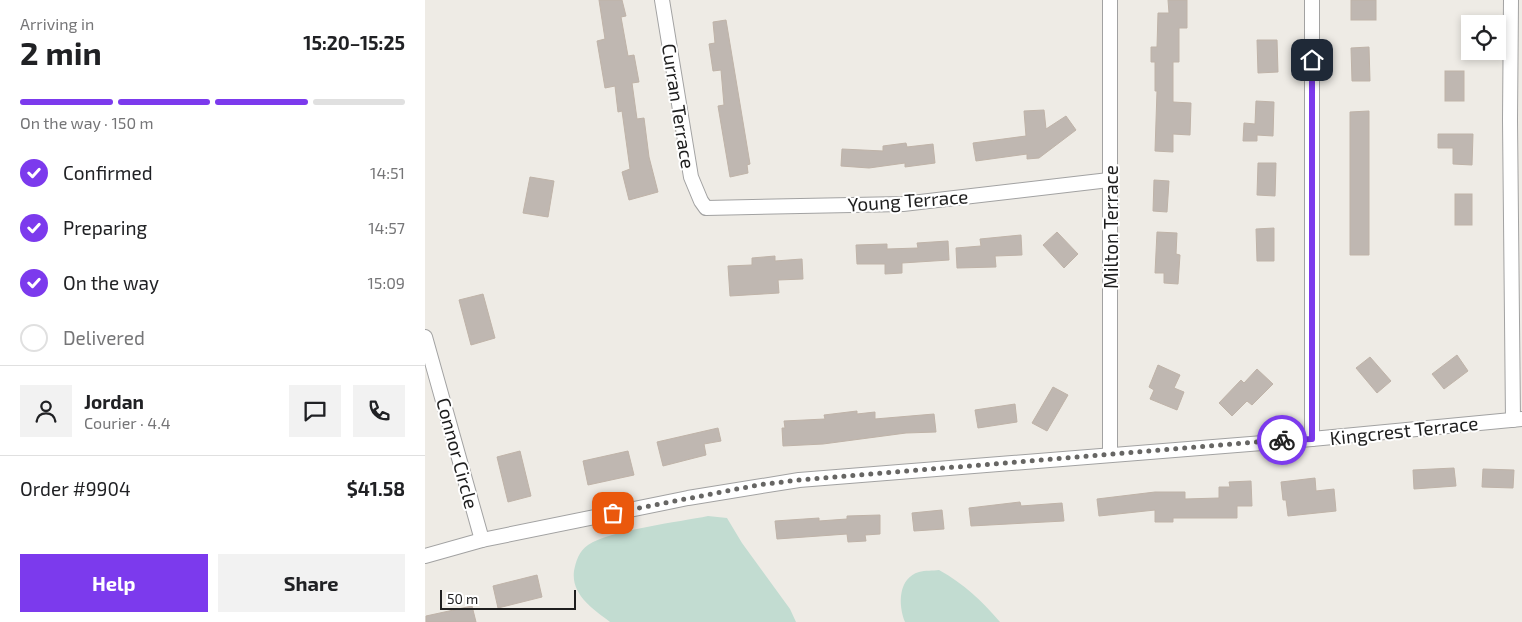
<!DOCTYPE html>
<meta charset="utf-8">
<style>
body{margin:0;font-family:"Exo 2",sans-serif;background:#f2f2f2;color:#202124;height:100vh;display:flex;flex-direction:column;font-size:19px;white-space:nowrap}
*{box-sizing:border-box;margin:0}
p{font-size:16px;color:#757577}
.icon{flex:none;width:28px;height:28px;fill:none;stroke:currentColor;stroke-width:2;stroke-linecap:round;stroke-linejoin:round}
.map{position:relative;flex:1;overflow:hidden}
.panel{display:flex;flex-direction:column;background:#fff;width:425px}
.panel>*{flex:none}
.buttons{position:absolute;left:1036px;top:15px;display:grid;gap:10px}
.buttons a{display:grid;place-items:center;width:45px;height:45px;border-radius:0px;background:#fff;box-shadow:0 2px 8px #0003;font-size:25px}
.scale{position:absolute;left:15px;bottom:12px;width:136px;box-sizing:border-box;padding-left:5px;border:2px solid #1e1e1e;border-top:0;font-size:14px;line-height:18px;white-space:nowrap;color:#1e1e1e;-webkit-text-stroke:4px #fff;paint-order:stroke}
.pin{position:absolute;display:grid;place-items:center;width:42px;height:42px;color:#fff;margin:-21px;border-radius:10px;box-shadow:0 2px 8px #0006}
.courier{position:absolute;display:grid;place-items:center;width:50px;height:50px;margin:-25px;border:4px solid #7c3aed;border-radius:50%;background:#fff;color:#222;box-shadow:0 1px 6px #0007}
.headline em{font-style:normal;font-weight:700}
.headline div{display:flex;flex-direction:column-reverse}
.headline{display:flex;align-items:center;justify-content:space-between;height:85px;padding:0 20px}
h1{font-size:32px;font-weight:700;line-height:38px}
.bar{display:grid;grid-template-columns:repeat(4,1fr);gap:8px 5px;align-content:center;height:60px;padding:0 20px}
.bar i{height:6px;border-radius:4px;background:#e0e0e0}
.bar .active{background:#7c3aed}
.bar p{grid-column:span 4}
.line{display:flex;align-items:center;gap:12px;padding:0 20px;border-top:1px solid #e0e0e0}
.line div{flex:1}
.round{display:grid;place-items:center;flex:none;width:52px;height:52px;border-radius:0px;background:#f2f2f2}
ol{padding:0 20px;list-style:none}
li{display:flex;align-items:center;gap:15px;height:55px}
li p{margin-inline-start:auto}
li .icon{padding:5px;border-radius:50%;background:#7c3aed;color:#fff;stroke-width:4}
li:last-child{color:#757577}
li i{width:28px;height:28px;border:2px solid #e0e0e0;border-radius:50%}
.button{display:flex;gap:10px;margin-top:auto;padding:10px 20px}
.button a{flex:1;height:58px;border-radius:0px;background:#7c3aed;color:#fff;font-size:20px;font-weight:700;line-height:58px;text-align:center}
.button a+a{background:#f2f2f2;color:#202124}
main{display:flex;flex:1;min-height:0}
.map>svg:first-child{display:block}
.wetland{fill:#c2dcd1}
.building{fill:#bfb7b1;stroke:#bfb3a8}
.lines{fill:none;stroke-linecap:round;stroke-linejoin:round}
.minor-casing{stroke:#a2a2a2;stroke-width:16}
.minor{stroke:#fff;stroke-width:14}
.done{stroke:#676664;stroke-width:5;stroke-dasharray:0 9}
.route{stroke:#7c3aed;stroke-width:6}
.labels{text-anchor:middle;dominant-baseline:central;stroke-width:4;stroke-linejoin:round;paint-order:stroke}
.street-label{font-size:19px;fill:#1e1e1e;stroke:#fff}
</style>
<main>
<section class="panel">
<div class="headline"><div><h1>2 min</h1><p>Arriving in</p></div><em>15:20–15:25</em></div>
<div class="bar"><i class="active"></i><i class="active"></i><i class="active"></i><i></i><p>On the way · 150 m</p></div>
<ol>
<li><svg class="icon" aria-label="check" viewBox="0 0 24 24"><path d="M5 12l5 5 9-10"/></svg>Confirmed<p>14:51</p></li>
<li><svg class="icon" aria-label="check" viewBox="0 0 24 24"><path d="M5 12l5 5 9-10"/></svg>Preparing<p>14:57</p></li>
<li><svg class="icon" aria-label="check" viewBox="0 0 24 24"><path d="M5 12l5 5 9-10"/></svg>On the way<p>15:09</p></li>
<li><i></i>Delivered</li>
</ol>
<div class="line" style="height:90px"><a class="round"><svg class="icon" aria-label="person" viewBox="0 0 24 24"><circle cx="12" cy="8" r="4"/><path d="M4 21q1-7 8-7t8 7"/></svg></a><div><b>Jordan</b><p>Courier · 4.4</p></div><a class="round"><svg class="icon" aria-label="chat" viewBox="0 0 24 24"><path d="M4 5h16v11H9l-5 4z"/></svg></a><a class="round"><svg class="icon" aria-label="phone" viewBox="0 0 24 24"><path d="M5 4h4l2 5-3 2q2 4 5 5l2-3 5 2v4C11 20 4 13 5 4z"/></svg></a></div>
<div class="line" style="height:65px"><div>Order #9904</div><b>$41.58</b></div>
<div class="button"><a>Help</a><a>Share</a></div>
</section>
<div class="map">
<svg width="1097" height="622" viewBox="0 0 1097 622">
<rect width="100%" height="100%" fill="#eeebe5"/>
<g class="wetland">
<path d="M 283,516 L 302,518 L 317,543 L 365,609 L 371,622 L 185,622 C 168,609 146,595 149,571 C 151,561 154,551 163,545 C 185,530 255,522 283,516 Z"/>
<path d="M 514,570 C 539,584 556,600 575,622 L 480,622 C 473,605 473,578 494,572 C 500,570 508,571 514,570 Z"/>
</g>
<g class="building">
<path d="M 174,0 L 197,0 L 201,16 L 196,17 L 203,56 L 209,55 L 214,82 L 207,83 L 212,119 L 219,118 L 224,157 L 233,192 L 204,200 L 197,172 L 205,169 L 197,111 L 193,112 L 190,86 L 180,88 L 172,41 L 180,39 Z"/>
<path d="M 743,0 L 762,0 L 762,28 L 754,28 L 754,62 L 748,62 L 748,102 L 766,103 L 765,135 L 748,134 L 748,152 L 730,151 L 732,91 L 730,91 L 730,62 L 726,62 L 726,47 L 732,47 L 733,13 L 744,13 Z"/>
<rect x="926" y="0" width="25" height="20"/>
<path d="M 301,20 L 325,164 L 322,165 L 323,173 L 305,177 L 293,106 L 299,105 L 296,70 L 288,71 L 284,44 L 290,43 L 288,22 Z"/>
<path d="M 832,40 L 852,40 L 853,72 L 833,73 Z"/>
<path d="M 944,47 L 945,81 L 927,81 L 926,48 Z"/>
<rect x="1020" y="71" width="19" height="30"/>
<path d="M 831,101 L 849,102 L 848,136 L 832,135 L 832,141 L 818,141 L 819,123 L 830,124 Z"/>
<path d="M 619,110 L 621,129 L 641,116 L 651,130 L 614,158 L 602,159 L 602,154 L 551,161 L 548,143 L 601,136 L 599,111 Z"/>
<path d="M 944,111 L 944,255 L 925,255 L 925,112 Z"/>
<path d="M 1013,134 L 1048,134 L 1047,165 L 1028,164 L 1028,148 L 1013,148 Z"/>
<path d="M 481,143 L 482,147 L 508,144 L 510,163 L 480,167 L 480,163 L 444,168 L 416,166 L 417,149 L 458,151 L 458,146 Z"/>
<path d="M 833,163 L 851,163 L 850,196 L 832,195 Z"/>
<path d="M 105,177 L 129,181 L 123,217 L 98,213 Z"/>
<path d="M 729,180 L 744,181 L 742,212 L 728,211 Z"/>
<rect x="1030" y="194" width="17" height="31"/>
<path d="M 849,228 L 849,261 L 832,261 L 831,229 Z"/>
<path d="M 632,232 L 653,254 L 639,268 L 618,245 Z"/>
<path d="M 732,232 L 752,233 L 751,254 L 755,255 L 753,284 L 739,283 L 739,273 L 730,273 Z"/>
<path d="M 596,235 L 597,255 L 570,256 L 571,267 L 532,268 L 531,248 L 556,246 L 555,239 Z"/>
<path d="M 523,241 L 524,260 L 477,263 L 477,273 L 460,274 L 460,264 L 432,264 L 431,245 L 462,244 L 462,249 L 493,248 L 492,243 Z"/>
<path d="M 350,256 L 350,261 L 377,259 L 378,279 L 353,280 L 354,293 L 305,296 L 303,266 L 327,265 L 327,258 Z"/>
<path d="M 58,294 L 70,338 L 46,345 L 34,300 Z"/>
<path d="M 1032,355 L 1043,371 L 1019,389 L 1007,374 Z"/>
<path d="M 945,357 L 966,381 L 952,393 L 931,368 Z"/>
<path d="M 733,365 L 755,375 L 749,388 L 759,392 L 752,410 L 725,399 L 729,390 L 724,387 Z"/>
<path d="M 832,369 L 848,384 L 827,405 L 822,401 L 807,416 L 794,403 L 816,380 L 819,383 Z"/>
<path d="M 628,387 L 643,395 L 622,431 L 607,423 Z"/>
<path d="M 590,404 L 592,422 L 553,428 L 550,410 Z"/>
<path d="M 432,411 L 432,414 L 450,412 L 450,419 L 509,414 L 511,432 L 481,433 L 398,444 L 358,446 L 357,428 L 360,428 L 359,421 L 400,419 L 399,415 Z"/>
<path d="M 293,428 L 296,441 L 279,444 L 281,455 L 238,466 L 232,442 Z"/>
<path d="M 95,451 L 106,496 L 83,502 L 72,457 Z"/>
<path d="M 203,451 L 209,475 L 163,485 L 158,461 Z"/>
<path d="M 1029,468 L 1031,486 L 989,489 L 988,470 Z"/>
<path d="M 1058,469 L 1089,470 L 1088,488 L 1057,487 Z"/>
<path d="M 890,478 L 891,491 L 909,489 L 911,511 L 863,516 L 861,500 L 858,500 L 856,482 Z"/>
<path d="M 826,481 L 827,506 L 812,506 L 812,518 L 748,518 L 748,522 L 730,522 L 730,510 L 674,516 L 672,499 L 730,492 L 760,492 L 760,499 L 794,498 L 794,487 L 805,487 L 804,482 Z"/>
<path d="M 595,502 L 596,506 L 637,503 L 639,521 L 546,526 L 544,508 Z"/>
<path d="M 517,510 L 519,529 L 489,531 L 487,513 Z"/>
<path d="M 455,515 L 455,534 L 440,535 L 441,541 L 423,542 L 422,534 L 352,539 L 350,521 L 394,518 L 394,521 L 422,519 L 422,516 Z"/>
<path d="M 112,575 L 117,597 L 73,608 L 68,586 Z"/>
<path d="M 47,606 L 51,622 L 1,622 L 1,616 Z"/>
</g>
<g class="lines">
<g class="minor-casing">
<g id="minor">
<path d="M 237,0 L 266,177 L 276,201 L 281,208 L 478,204 L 684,180"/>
<path d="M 685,0 L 685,455"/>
<path d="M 1086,0 L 1085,120 L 1088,420"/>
<path d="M 0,337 L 57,540"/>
<path d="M 887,439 L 887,0"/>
<path d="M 0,556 L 57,540 L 263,498 L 374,480 L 887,439 L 1097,419"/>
</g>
</g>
<use href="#minor" class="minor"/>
</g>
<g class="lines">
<path class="done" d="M 188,513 L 333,485 L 374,480 L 857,440"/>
<path class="route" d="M 857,440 L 887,439 L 887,60"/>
</g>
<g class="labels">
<g class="street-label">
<text transform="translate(254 106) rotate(81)">Curran Terrace</text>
<text transform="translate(483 200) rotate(-4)">Young Terrace</text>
<text transform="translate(685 227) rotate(-90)">Milton Terrace</text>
<text transform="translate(979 430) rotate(-6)">Kingcrest Terrace</text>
<text transform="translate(33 453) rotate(75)">Connor Circle</text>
</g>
</g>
</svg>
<div class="buttons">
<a><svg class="icon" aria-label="locate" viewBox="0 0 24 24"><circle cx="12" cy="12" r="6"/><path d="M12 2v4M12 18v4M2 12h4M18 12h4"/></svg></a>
</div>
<div class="scale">50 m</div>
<div class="pin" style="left:188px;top:513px;background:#ea580c"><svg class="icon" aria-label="bag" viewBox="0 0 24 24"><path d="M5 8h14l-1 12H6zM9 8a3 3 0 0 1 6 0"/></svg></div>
<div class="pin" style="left:887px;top:60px;background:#1f2937"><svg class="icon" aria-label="home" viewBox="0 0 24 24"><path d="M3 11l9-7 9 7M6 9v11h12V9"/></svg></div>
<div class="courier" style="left:857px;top:440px"><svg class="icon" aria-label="bike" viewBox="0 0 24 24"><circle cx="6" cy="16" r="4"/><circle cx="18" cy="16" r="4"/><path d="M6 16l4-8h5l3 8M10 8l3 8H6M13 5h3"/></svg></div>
</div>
</main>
